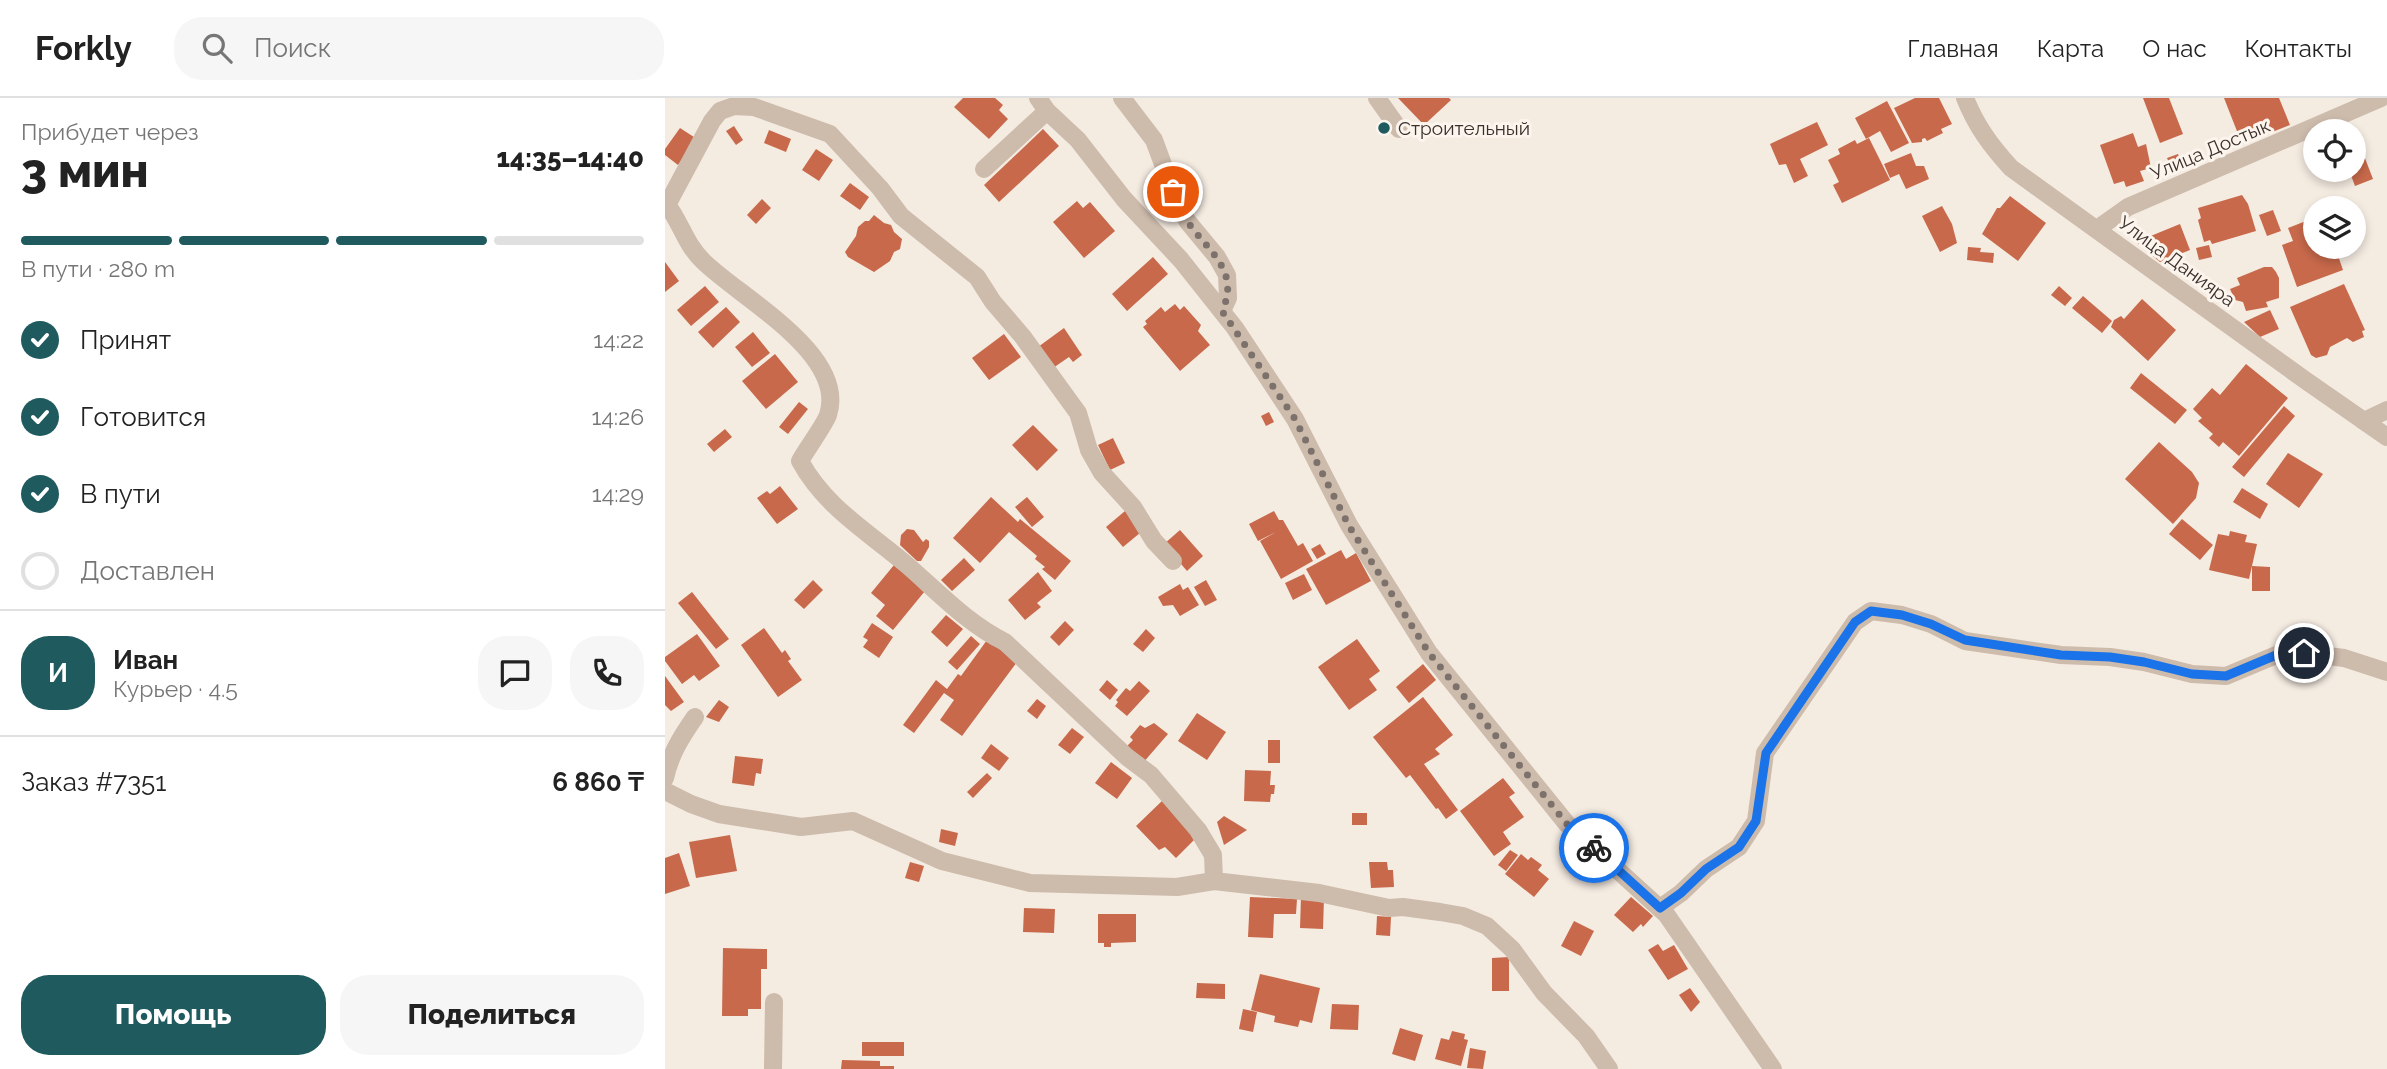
<!DOCTYPE html>
<html lang="ru">
<meta charset="utf-8">
<style>
body{margin:0;font-family:Raleway,sans-serif;background:#f6f6f6;color:#222;height:100vh;display:flex;flex-direction:column;font-size:26px;white-space:nowrap}
*{box-sizing:border-box;margin:0}
p{font-size:23px;color:#767676}
.icon{flex:none;width:38px;height:38px;fill:none;stroke:currentColor;stroke-width:2;stroke-linecap:round;stroke-linejoin:round}
.map{position:relative;flex:1;overflow:hidden}
.drawer{display:flex;flex-direction:column;background:#fff;width:665px}
.drawer>*{flex:none}
.buttons{position:absolute;left:1638px;top:21px;display:grid;gap:14px}
.buttons a{display:grid;place-items:center;width:63px;height:63px;border-radius:50%;background:#fff;box-shadow:0 4px 10px #0003;font-size:35px}
.pin{position:absolute;display:grid;place-items:center;width:60px;height:60px;color:#fff;margin:-30px;border:4px solid #fff;border-radius:50%;box-shadow:0 2px 7px #0007}
.courier{position:absolute;display:grid;place-items:center;width:70px;height:70px;margin:-35px;border:5px solid #1a73e8;border-radius:50%;background:#fff;color:#222;box-shadow:0 2px 9px #0007}
.overview em{font-style:normal;font-weight:800}
.overview div{display:flex;flex-direction:column-reverse}
.overview{display:flex;align-items:center;justify-content:space-between;height:119px;padding:0 21px}
h1{font-size:46px;font-weight:800;line-height:52px}
.bar{display:grid;grid-template-columns:repeat(4,1fr);gap:10px 7px;align-content:center;height:84px;padding:0 21px}
.bar i{height:9px;border-radius:5px;background:#e0e0e0}
.bar .current{background:#1f5a5e}
.bar p{grid-column:span 4}
.line{display:flex;align-items:center;gap:18px;padding:0 21px;border-top:2px solid #e0e0e0}
.line div{flex:1}
.round{display:grid;place-items:center;flex:none;width:74px;height:74px;border-radius:28px;background:#f6f6f6}
ol{padding:0 21px;list-style:none}
li{display:flex;align-items:center;gap:21px;height:77px}
li p{margin-inline-start:auto}
li .icon{padding:7px;border-radius:50%;background:#1f5a5e;color:#fff;stroke-width:4}
li:last-child{color:#767676}
li i{width:38px;height:38px;border:4px solid #e0e0e0;border-radius:50%}
.primary-button{display:flex;gap:14px;margin-top:auto;padding:14px 21px}
.primary-button a{flex:1;height:80px;border-radius:28px;background:#1f5a5e;color:#fff;font-size:28px;font-weight:800;line-height:80px;text-align:center}
.primary-button a+a{background:#f6f6f6;color:#222}
header{display:flex;align-items:center;gap:42px;box-sizing:border-box;height:98px;padding:0 35px;background:#fff;border-bottom:2px solid #e0e0e0}
header strong{font-size:33px}
nav{display:flex;gap:38px;margin-inline-start:auto;font-size:24px}
.search{width:490px;height:63px;background:#f6f6f6;display:flex;align-items:center;gap:18px;box-sizing:border-box;padding:0 24px;border-radius:28px;color:#767676;font-size:26px}
main{display:flex;flex:1;min-height:0}
.map>svg:first-child{display:block}
.building{fill:#c8694b}
.lines{fill:none;stroke-linecap:round;stroke-linejoin:round}
.minor{stroke:#cdbbac;stroke-width:18}
.done{stroke:#7c716b;stroke-width:7;stroke-dasharray:0 12.6}
.route{stroke:#1a73e8;stroke-width:9}
.poi-dot{fill:#1f5a5e;stroke:#fbf5ee;stroke-width:2.5}
.labels{text-anchor:middle;dominant-baseline:central;stroke-width:6;stroke-linejoin:round;paint-order:stroke}
.poi-label{font-size:19px;fill:#3b302b;stroke:#fbf5ee;text-anchor:start}
.street-label{font-size:19px;fill:#3b302b;stroke:#fbf5ee}
</style>
<header>
<strong>Forkly</strong>
<div class="search"><svg class="icon" aria-label="search" viewBox="0 0 24 24"><circle cx="10" cy="10" r="6"/><path d="M15 15l6 6"/></svg>Поиск</div>
<nav><a>Главная</a><a>Карта</a><a>О нас</a><a>Контакты</a></nav>
</header>
<main>
<section class="drawer">
<div class="overview"><div><h1>3 мин</h1><p>Прибудет через</p></div><em>14:35–14:40</em></div>
<div class="bar"><i class="current"></i><i class="current"></i><i class="current"></i><i></i><p>В пути · 280 m</p></div>
<ol>
<li><svg class="icon" aria-label="check" viewBox="0 0 24 24"><path d="M5 12l5 5 9-10"/></svg>Принят<p>14:22</p></li>
<li><svg class="icon" aria-label="check" viewBox="0 0 24 24"><path d="M5 12l5 5 9-10"/></svg>Готовится<p>14:26</p></li>
<li><svg class="icon" aria-label="check" viewBox="0 0 24 24"><path d="M5 12l5 5 9-10"/></svg>В пути<p>14:29</p></li>
<li><i></i>Доставлен</li>
</ol>
<div class="line" style="height:126px"><b class="round" style="background:#1f5a5e;color:#fff">И</b><div><b>Иван</b><p>Курьер · 4.5</p></div><a class="round"><svg class="icon" aria-label="chat" viewBox="0 0 24 24"><path d="M4 5h16v11H9l-5 4z"/></svg></a><a class="round"><svg class="icon" aria-label="phone" viewBox="0 0 24 24"><path d="M5 4h4l2 5-3 2q2 4 5 5l2-3 5 2v4C11 20 4 13 5 4z"/></svg></a></div>
<div class="line" style="height:91px"><div>Заказ #7351</div><b>6 860 ₸</b></div>
<div class="primary-button"><a>Помощь</a><a>Поделиться</a></div>
</section>
<div class="map">
<svg width="1722" height="971" viewBox="0 0 1722 971">
<rect width="100%" height="100%" fill="#f4ebe1"/>
<g class="building">
<path d="M 298,0 L 330,0 L 338,7 L 334,12 L 343,21 L 324,41 L 289,9 Z"/>
<path d="M 733,0 L 784,0 L 786,2 L 759,27 Z"/>
<path d="M 1250,0 L 1274,0 L 1287,26 L 1276,31 L 1278,35 L 1262,43 L 1260,40 L 1257,41 L 1257,44 L 1247,45 L 1229,10 Z"/>
<path d="M 1478,0 L 1504,0 L 1518,36 L 1495,45 Z"/>
<path d="M 1559,0 L 1614,0 L 1625,27 L 1577,46 Z"/>
<path d="M 1222,3 L 1244,45 L 1226,54 L 1215,33 L 1201,41 L 1190,20 Z"/>
<path d="M 1152,24 L 1163,47 L 1135,61 L 1143,78 L 1129,85 L 1121,66 L 1114,67 L 1105,46 Z"/>
<path d="M 69,28 L 78,42 L 71,47 L 61,33 Z"/>
<path d="M 15,30 L 32,41 L 13,67 L 0,57 L 0,51 Z"/>
<path d="M 378,31 L 394,48 L 334,104 L 319,87 Z"/>
<path d="M 104,32 L 126,41 L 121,54 L 99,45 Z"/>
<path d="M 1468,35 L 1473,49 L 1481,46 L 1486,70 L 1475,73 L 1479,83 L 1461,89 L 1459,83 L 1449,86 L 1435,47 Z"/>
<path d="M 1691,37 L 1708,81 L 1690,88 L 1684,72 L 1689,72 L 1689,38 Z"/>
<path d="M 1204,40 L 1225,82 L 1177,105 L 1168,87 L 1174,84 L 1163,62 L 1175,56 L 1173,51 L 1190,42 L 1192,46 Z"/>
<path d="M 151,51 L 168,62 L 154,83 L 137,72 Z"/>
<path d="M 1246,55 L 1251,68 L 1259,68 L 1264,81 L 1241,91 L 1234,76 L 1225,80 L 1219,66 Z"/>
<path d="M 1513,56 L 1518,68 L 1507,72 L 1502,60 Z"/>
<path d="M 185,85 L 204,99 L 195,112 L 175,98 Z"/>
<path d="M 1577,97 L 1583,106 L 1591,133 L 1547,146 L 1545,142 L 1539,144 L 1533,122 L 1536,120 L 1533,110 Z"/>
<path d="M 1345,98 L 1381,125 L 1353,163 L 1317,136 L 1332,110 L 1335,110 Z"/>
<path d="M 97,101 L 106,110 L 91,126 L 82,117 Z"/>
<path d="M 412,103 L 418,110 L 425,104 L 450,133 L 419,160 L 388,124 Z"/>
<path d="M 1277,108 L 1287,126 L 1292,145 L 1275,154 L 1257,118 Z"/>
<path d="M 1608,112 L 1616,133 L 1602,138 L 1594,117 Z"/>
<path d="M 209,117 L 219,125 L 226,127 L 229,134 L 237,141 L 235,151 L 229,154 L 225,163 L 209,174 L 183,159 L 180,154 L 191,138 L 193,129 L 200,123 L 204,123 Z"/>
<path d="M 1641,123 L 1645,136 L 1650,134 L 1650,149 L 1670,149 L 1678,172 L 1632,189 L 1617,147 L 1628,143 L 1623,130 Z"/>
<path d="M 1515,126 L 1525,152 L 1495,164 L 1471,144 Z"/>
<path d="M 1544,147 L 1547,159 L 1534,162 L 1531,150 Z"/>
<path d="M 1303,149 L 1316,150 L 1315,154 L 1329,155 L 1328,165 L 1302,162 Z"/>
<path d="M 488,159 L 503,176 L 462,213 L 447,196 Z"/>
<path d="M 0,164 L 14,183 L 0,194 Z"/>
<path d="M 1599,169 L 1607,169 L 1611,174 L 1614,180 L 1614,200 L 1601,204 L 1603,209 L 1581,213 L 1578,204 L 1570,202 L 1565,191 L 1575,187 L 1572,180 Z"/>
<path d="M 1679,186 L 1700,232 L 1697,233 L 1699,239 L 1688,244 L 1682,240 L 1665,249 L 1662,257 L 1651,260 L 1646,257 L 1625,209 Z"/>
<path d="M 40,188 L 54,204 L 26,228 L 12,212 Z"/>
<path d="M 1394,188 L 1407,200 L 1400,208 L 1386,197 Z"/>
<path d="M 1418,198 L 1447,223 L 1437,235 L 1407,210 Z"/>
<path d="M 1477,201 L 1511,232 L 1483,263 L 1446,229 L 1449,222 L 1456,218 L 1459,221 Z"/>
<path d="M 510,206 L 515,212 L 519,208 L 536,227 L 533,233 L 545,247 L 515,273 L 478,229 L 482,226 L 480,223 L 496,209 L 500,214 Z"/>
<path d="M 61,209 L 75,224 L 48,250 L 33,234 Z"/>
<path d="M 1605,212 L 1614,231 L 1595,239 L 1579,224 Z"/>
<path d="M 399,230 L 417,257 L 408,264 L 404,259 L 388,270 L 373,249 Z"/>
<path d="M 88,234 L 105,255 L 87,269 L 70,249 Z"/>
<path d="M 339,236 L 356,259 L 324,282 L 307,260 Z"/>
<path d="M 110,256 L 133,284 L 101,311 L 77,283 Z"/>
<path d="M 1581,266 L 1623,300 L 1574,358 L 1558,344 L 1554,349 L 1544,340 L 1548,336 L 1533,323 L 1537,320 L 1528,311 L 1547,290 L 1555,297 Z"/>
<path d="M 1476,275 L 1522,312 L 1510,326 L 1465,290 Z"/>
<path d="M 134,304 L 143,311 L 123,336 L 114,329 Z"/>
<path d="M 1619,308 L 1630,318 L 1579,379 L 1567,369 Z"/>
<path d="M 604,314 L 609,324 L 601,328 L 596,318 Z"/>
<path d="M 368,327 L 393,352 L 372,373 L 347,347 Z"/>
<path d="M 60,331 L 67,339 L 49,354 L 42,346 Z"/>
<path d="M 448,340 L 460,365 L 445,372 L 433,347 Z"/>
<path d="M 1494,344 L 1527,374 L 1534,385 L 1531,400 L 1508,426 L 1460,381 Z"/>
<path d="M 1623,355 L 1658,376 L 1634,410 L 1601,386 Z"/>
<path d="M 115,388 L 133,411 L 112,426 L 92,400 L 102,393 L 105,396 Z"/>
<path d="M 1577,390 L 1603,406 L 1595,421 L 1568,404 Z"/>
<path d="M 326,399 L 353,424 L 355,421 L 406,463 L 390,482 L 377,471 L 380,469 L 370,461 L 372,458 L 344,434 L 315,465 L 288,440 Z"/>
<path d="M 362,399 L 379,419 L 367,429 L 350,409 Z"/>
<path d="M 460,413 L 481,430 L 458,449 L 441,429 Z"/>
<path d="M 609,413 L 614,422 L 618,422 L 633,448 L 638,445 L 648,463 L 616,481 L 595,443 L 611,434 L 593,443 L 584,426 Z"/>
<path d="M 1517,421 L 1548,447 L 1535,462 L 1504,436 Z"/>
<path d="M 242,431 L 249,432 L 258,444 L 261,441 L 264,443 L 264,449 L 256,463 L 252,463 L 235,447 L 236,437 Z"/>
<path d="M 515,432 L 538,458 L 522,473 L 499,446 Z"/>
<path d="M 1565,433 L 1582,437 L 1580,444 L 1592,446 L 1584,481 L 1544,472 L 1553,436 L 1564,438 Z"/>
<path d="M 655,446 L 661,456 L 652,461 L 646,451 Z"/>
<path d="M 676,452 L 681,461 L 691,455 L 706,483 L 661,507 L 641,471 Z"/>
<path d="M 299,460 L 310,472 L 287,493 L 276,482 Z"/>
<path d="M 229,467 L 260,493 L 228,532 L 211,518 L 220,507 L 206,495 Z"/>
<path d="M 1587,468 L 1605,469 L 1605,493 L 1587,493 Z"/>
<path d="M 373,474 L 387,493 L 372,505 L 376,509 L 360,522 L 343,502 Z"/>
<path d="M 639,476 L 647,492 L 628,502 L 620,485 Z"/>
<path d="M 148,482 L 158,492 L 139,511 L 129,502 Z"/>
<path d="M 541,482 L 552,502 L 540,508 L 529,489 Z"/>
<path d="M 515,486 L 518,492 L 523,489 L 534,507 L 515,518 L 508,507 L 498,508 L 493,499 Z"/>
<path d="M 27,494 L 64,541 L 51,551 L 13,505 Z"/>
<path d="M 281,517 L 298,531 L 282,549 L 266,534 Z"/>
<path d="M 400,523 L 409,532 L 394,548 L 385,539 Z"/>
<path d="M 207,525 L 228,539 L 214,560 L 198,549 L 203,542 L 198,539 Z"/>
<path d="M 99,530 L 117,555 L 120,552 L 126,561 L 123,563 L 137,582 L 113,599 L 76,547 Z"/>
<path d="M 481,531 L 490,540 L 478,554 L 468,546 Z"/>
<path d="M 32,536 L 55,568 L 34,583 L 29,577 L 17,586 L 0,563 L 0,559 Z"/>
<path d="M 306,538 L 315,546 L 292,572 L 283,564 Z"/>
<path d="M 692,541 L 715,573 L 704,581 L 712,592 L 684,612 L 653,569 Z"/>
<path d="M 322,542 L 352,564 L 297,638 L 275,622 L 289,602 L 279,595 L 249,635 L 238,627 L 271,582 L 282,591 L 293,576 L 296,578 Z"/>
<path d="M 758,566 L 771,582 L 744,605 L 731,589 Z"/>
<path d="M 0,578 L 19,604 L 6,613 L 0,607 Z"/>
<path d="M 442,582 L 453,592 L 445,602 L 434,592 Z"/>
<path d="M 474,583 L 485,593 L 462,618 L 450,608 L 453,604 L 451,602 L 461,590 L 465,593 Z"/>
<path d="M 758,599 L 788,637 L 770,651 L 775,656 L 759,666 L 793,712 L 781,721 L 773,710 L 771,711 L 745,677 L 741,680 L 708,639 Z"/>
<path d="M 372,601 L 381,608 L 372,621 L 362,613 Z"/>
<path d="M 54,602 L 64,609 L 54,624 L 41,619 Z"/>
<path d="M 532,615 L 561,634 L 542,662 L 513,643 Z"/>
<path d="M 489,625 L 503,636 L 477,666 L 459,651 L 468,642 L 465,639 L 475,627 L 480,630 Z"/>
<path d="M 407,630 L 419,639 L 405,656 L 393,647 Z"/>
<rect x="603" y="642" width="12" height="23"/>
<path d="M 326,646 L 344,660 L 334,673 L 316,660 Z"/>
<path d="M 70,658 L 98,661 L 96,676 L 91,675 L 89,688 L 67,685 Z"/>
<path d="M 446,664 L 467,680 L 452,701 L 430,685 Z"/>
<path d="M 580,672 L 606,673 L 605,687 L 610,687 L 609,696 L 606,696 L 605,704 L 579,703 Z"/>
<path d="M 322,675 L 327,680 L 308,700 L 302,694 Z"/>
<path d="M 838,680 L 850,695 L 844,699 L 859,719 L 838,734 L 846,746 L 829,758 L 795,713 Z"/>
<path d="M 498,702 L 533,738 L 511,760 L 500,749 L 494,752 L 471,728 Z"/>
<rect x="687" y="715" width="15" height="12"/>
<path d="M 559,718 L 582,732 L 559,747 L 552,724 Z"/>
<path d="M 276,731 L 293,735 L 290,748 L 274,744 Z"/>
<path d="M 65,737 L 72,773 L 31,780 L 24,744 Z"/>
<path d="M 845,752 L 853,757 L 841,773 L 833,767 Z"/>
<path d="M 14,755 L 25,788 L 0,796 L 0,760 Z"/>
<path d="M 856,756 L 863,762 L 866,759 L 877,767 L 873,772 L 884,781 L 869,799 L 840,776 Z"/>
<path d="M 245,764 L 259,768 L 254,784 L 240,780 Z"/>
<path d="M 704,764 L 722,764 L 723,772 L 728,772 L 729,789 L 706,790 Z"/>
<path d="M 585,799 L 632,801 L 631,816 L 609,816 L 608,840 L 583,839 Z"/>
<path d="M 636,799 L 659,800 L 658,831 L 635,830 Z"/>
<path d="M 966,799 L 988,818 L 978,829 L 976,826 L 968,834 L 949,817 Z"/>
<path d="M 359,810 L 390,811 L 389,835 L 358,834 Z"/>
<path d="M 433,816 L 471,816 L 471,844 L 446,845 L 446,849 L 439,849 L 439,845 L 433,845 Z"/>
<path d="M 712,818 L 726,819 L 725,838 L 711,837 Z"/>
<path d="M 909,823 L 929,833 L 916,858 L 896,848 Z"/>
<path d="M 993,846 L 998,853 L 1009,847 L 1023,871 L 1003,882 L 983,852 Z"/>
<path d="M 58,850 L 102,851 L 102,871 L 96,871 L 96,911 L 83,911 L 83,918 L 57,918 Z"/>
<path d="M 844,859 L 844,893 L 827,893 L 827,860 Z"/>
<path d="M 595,876 L 655,890 L 647,925 L 635,922 L 633,929 L 609,924 L 610,918 L 586,912 Z"/>
<path d="M 532,885 L 560,886 L 560,901 L 531,900 Z"/>
<path d="M 1025,890 L 1035,904 L 1026,914 L 1014,897 Z"/>
<path d="M 667,906 L 694,907 L 693,932 L 665,931 Z"/>
<path d="M 578,911 L 592,914 L 588,934 L 574,931 Z"/>
<path d="M 735,930 L 758,937 L 750,963 L 727,956 Z"/>
<path d="M 787,933 L 800,936 L 799,941 L 803,942 L 796,968 L 770,961 L 776,940 L 784,942 Z"/>
<rect x="197" y="944" width="42" height="14"/>
<path d="M 805,950 L 821,953 L 818,971 L 802,970 Z"/>
<path d="M 177,962 L 215,963 L 215,968 L 229,968 L 229,971 L 176,971 Z"/>
</g>
<g class="lines">
<g class="minor">
<path d="M 373,0 L 382,13 L 413,42 L 459,101 L 516,162 L 570,230 L 630,321 L 684,427 L 764,555 L 902,726 L 1001,816 L 1108,971"/>
<path d="M 457,0 L 489,42 L 513,107 L 523,124 L 552,159 L 562,177 L 563,200 L 557,213"/>
<path d="M 712,0 L 734,31"/>
<path d="M 1300,0 C 1311,28 1326,48 1346,70 L 1640,282 L 1722,339"/>
<path d="M 319,71 L 382,13"/>
<path d="M 0,104 C 15,122 20,146 38,163 C 74,199 183,256 163,317 C 160,326 141,352 135,363 C 160,409 203,434 242,467 C 273,494 303,526 340,544 L 462,659 L 486,677 L 533,732 L 548,757 L 549,783 L 654,795 L 724,810 L 738,809 L 775,814 L 798,818 L 822,828 L 847,851 L 879,895 L 921,938 L 944,971"/>
<path d="M 2,107 L 47,23 L 55,13 L 69,8 L 89,9 L 165,36 L 215,90 L 236,118 L 312,179 L 328,204 L 358,239 L 413,315 L 424,352 L 437,375 L 468,409 L 489,443 L 508,463"/>
<path d="M 1432,131 L 1463,109 L 1716,0"/>
<path d="M 1699,323 L 1722,312"/>
<path d="M 0,680 C 5,657 16,639 30,619"/>
<path d="M 0,693 L 26,706 L 54,716 L 98,723 L 136,729 L 188,723 L 277,763 L 365,785 L 512,789 L 549,783"/>
<path d="M 995,810 L 1016,795 L 1041,771 L 1074,749 L 1091,723 L 1100,655 L 1190,524 L 1206,513 L 1237,517 L 1266,526 L 1300,543 L 1396,557 L 1445,559 L 1479,564 L 1527,576 L 1561,578 L 1616,555 L 1639,555 L 1679,560 L 1722,574"/>
<path d="M 108,971 L 109,904"/>
</g>
</g>
<g class="lines">
<path class="done" d="M 508,94 C 512,104 516,114 522,123 C 543,153 576,173 557,213 L 630,321 L 684,428 L 764,555 L 902,726 L 929,750"/>
<path class="route" d="M 929,750 L 995,810 L 1016,795 L 1041,771 L 1074,749 L 1091,723 L 1101,655 L 1190,524 L 1206,513 L 1237,517 L 1266,526 L 1300,542 L 1396,557 L 1445,559 L 1479,564 L 1527,576 L 1561,578 L 1616,555 L 1639,555"/>
</g>
<circle class="poi-dot" cx="719" cy="30" r="7"/>
<g class="labels">
<g class="poi-label">
<text x="733" y="30">Строительный</text>
</g>
<g class="street-label">
<text transform="translate(1545 51) rotate(-23)">Улица Достык</text>
<text transform="translate(1512 163) rotate(36)">Улица Данияра</text>
</g>
</g>
</svg>
<div class="buttons">
<a><svg class="icon" aria-label="locate" viewBox="0 0 24 24"><circle cx="12" cy="12" r="6"/><path d="M12 2v4M12 18v4M2 12h4M18 12h4"/></svg></a>
<a><svg class="icon" aria-label="layers" viewBox="0 0 24 24"><path d="M12 4l9 5-9 5-9-5zM3 14l9 5 9-5"/></svg></a>
</div>
<div class="pin" style="left:508px;top:94px;background:#ea580c"><svg class="icon" aria-label="bag" viewBox="0 0 24 24"><path d="M5 8h14l-1 12H6zM9 8a3 3 0 0 1 6 0"/></svg></div>
<div class="pin" style="left:1639px;top:555px;background:#1f2937"><svg class="icon" aria-label="home" viewBox="0 0 24 24"><path d="M3 11l9-7 9 7M6 9v11h12V9"/></svg></div>
<div class="courier" style="left:929px;top:750px"><svg class="icon" aria-label="bike" viewBox="0 0 24 24"><circle cx="6" cy="16" r="4"/><circle cx="18" cy="16" r="4"/><path d="M6 16l4-8h5l3 8M10 8l3 8H6M13 5h3"/></svg></div>
</div>
</main>
